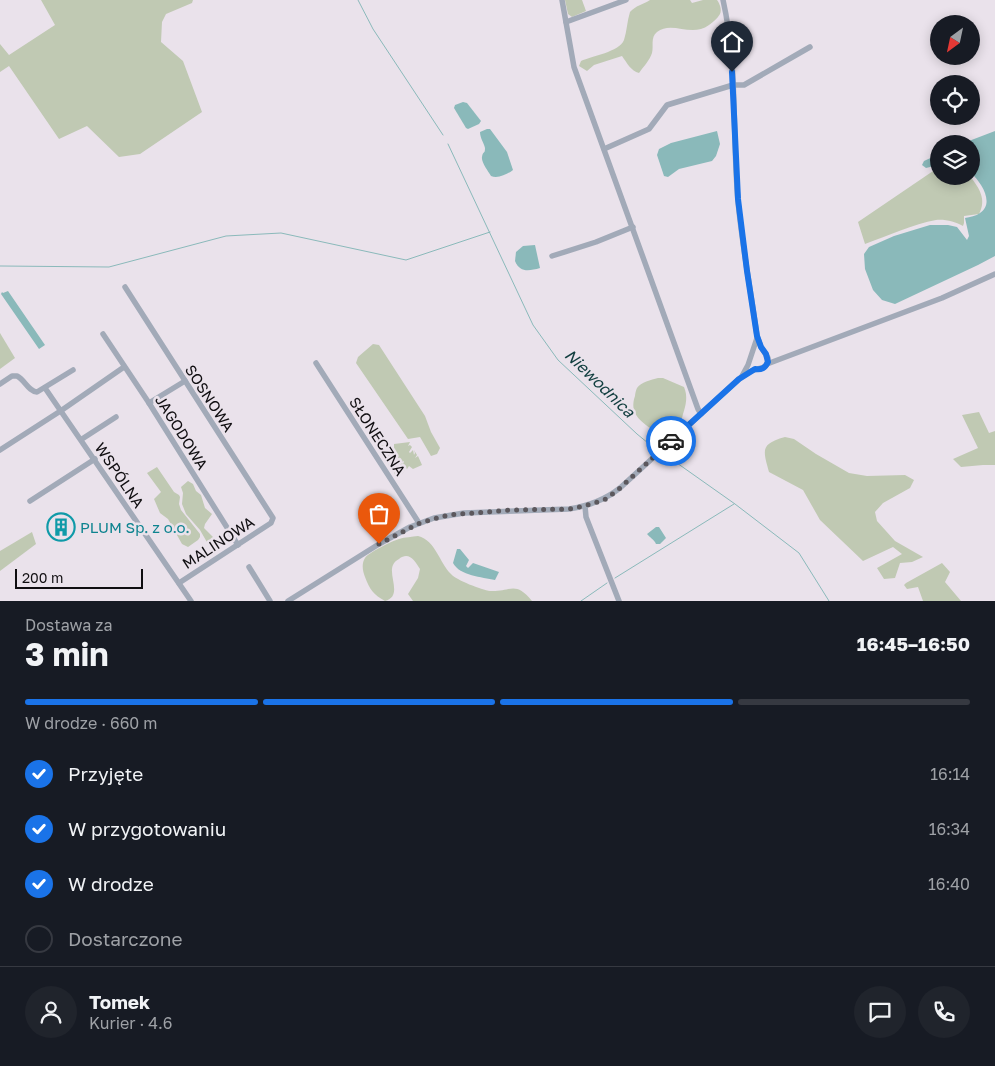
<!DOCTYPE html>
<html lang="pl">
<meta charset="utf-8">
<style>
body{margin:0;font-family:"Golos Text",sans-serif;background:#20242c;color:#f1f3f6;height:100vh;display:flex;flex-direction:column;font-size:19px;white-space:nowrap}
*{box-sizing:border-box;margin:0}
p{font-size:16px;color:#9ea1a6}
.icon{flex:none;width:28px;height:28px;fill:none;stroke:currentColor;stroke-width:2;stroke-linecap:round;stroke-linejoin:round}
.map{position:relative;height:601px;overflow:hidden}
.details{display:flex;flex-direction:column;background:#171b24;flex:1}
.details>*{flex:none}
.needle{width:32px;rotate:213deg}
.fabs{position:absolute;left:930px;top:15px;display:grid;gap:10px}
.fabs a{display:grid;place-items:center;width:50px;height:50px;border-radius:50%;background:#171b24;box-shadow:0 2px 12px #0003;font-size:25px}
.scale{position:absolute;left:15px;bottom:12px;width:128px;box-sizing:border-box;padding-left:5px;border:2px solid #100e11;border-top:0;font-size:14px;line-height:18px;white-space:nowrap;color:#100e11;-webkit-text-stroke:4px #eae2eb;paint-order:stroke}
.pin{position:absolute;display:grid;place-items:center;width:42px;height:42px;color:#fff;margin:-51px -21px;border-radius:50% 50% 50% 0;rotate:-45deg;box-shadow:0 0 5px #0007}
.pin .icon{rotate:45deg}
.courier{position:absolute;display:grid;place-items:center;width:50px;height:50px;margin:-25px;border:4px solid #1a73e8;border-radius:50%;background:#fff;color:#222;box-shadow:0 1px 6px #0007}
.overview em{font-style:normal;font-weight:700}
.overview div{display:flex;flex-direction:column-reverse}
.overview{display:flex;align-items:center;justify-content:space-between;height:85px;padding:0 25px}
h1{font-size:32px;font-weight:700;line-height:38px}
.bar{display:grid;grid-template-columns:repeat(4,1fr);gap:8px 5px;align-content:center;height:60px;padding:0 25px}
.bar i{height:6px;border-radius:4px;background:#363941}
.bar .selected{background:#1a73e8}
.bar p{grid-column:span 4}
.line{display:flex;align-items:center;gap:12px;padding:0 25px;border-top:1px solid #363941}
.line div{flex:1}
.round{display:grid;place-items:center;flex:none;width:52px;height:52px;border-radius:26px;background:#20242c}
ol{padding:0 25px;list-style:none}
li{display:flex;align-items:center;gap:15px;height:55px}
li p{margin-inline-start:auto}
li .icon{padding:5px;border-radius:50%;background:#1a73e8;color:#fff;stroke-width:4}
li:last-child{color:#9ea1a6}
li i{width:28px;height:28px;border:2px solid #363941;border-radius:50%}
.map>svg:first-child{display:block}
.green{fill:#c0c9b3}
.water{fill:#8ab9ba}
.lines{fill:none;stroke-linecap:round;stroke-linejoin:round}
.stream{stroke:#8ab9ba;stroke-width:1}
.minor{stroke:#a2aab8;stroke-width:5.5}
.done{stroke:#5c585d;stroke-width:5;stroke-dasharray:0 9}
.route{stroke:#1a73e8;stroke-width:6}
.labels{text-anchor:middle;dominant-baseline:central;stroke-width:5;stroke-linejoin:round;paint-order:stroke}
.street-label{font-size:15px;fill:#100e11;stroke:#eae2eb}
.culture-label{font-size:15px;fill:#0d838f;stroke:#eae2eb;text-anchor:start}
.water-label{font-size:16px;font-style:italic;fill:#113e3f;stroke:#eae2eb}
</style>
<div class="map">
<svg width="995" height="601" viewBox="0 0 995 601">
<rect width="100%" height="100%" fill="#eae2eb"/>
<g class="green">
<path d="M 41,0 L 193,0 L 192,3 L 166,14 L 162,22 L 161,42 L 183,61 L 202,112 L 140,154 L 119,157 L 87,126 L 59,139 L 9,66 L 0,72 L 0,44 L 9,55 L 55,25 Z"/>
<path d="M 565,0 L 582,0 L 586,11 L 572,17 L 568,14 Z"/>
<path d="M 650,0 L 690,0 L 692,3 L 703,0 L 717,0 C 720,4 722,10 720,14 C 717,19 713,22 709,25 C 691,38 672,20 657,32 C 650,38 654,46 652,53 C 650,60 643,67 639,73 C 631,71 627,63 622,56 L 594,65 L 587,71 L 579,66 L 581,61 C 592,56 619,52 624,40 C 627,31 627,21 630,12 C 635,6 644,4 650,0 Z"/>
<path d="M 939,167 L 939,176 L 970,176 C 979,188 987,199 979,214 L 964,216 L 964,223 L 963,226 C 956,222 945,219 936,220 C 914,224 887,236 865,244 L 858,222 Z"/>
<path d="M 0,333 L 15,358 L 0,369 Z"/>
<path d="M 373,344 L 379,345 L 425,416 L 431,432 L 440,448 L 437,454 L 431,456 L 420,437 L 408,439 L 356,363 L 358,357 Z"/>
<path d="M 658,378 L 663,378 L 684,387 C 688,396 686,405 683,414 C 682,421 675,433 667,435 C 662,436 658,433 653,430 C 640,421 629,413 635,396 C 635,394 636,390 637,388 C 641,382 651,380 658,378 Z"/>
<path d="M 979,412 L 989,433 L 995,431 L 995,465 L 983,465 L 961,467 L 953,459 L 978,448 L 962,415 Z"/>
<path d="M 372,433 L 375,441 L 379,441 L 379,444 L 383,441 L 380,446 L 383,445 L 385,447 L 385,441 L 390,442 L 386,450 L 389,449 L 388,452 L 392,451 L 392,453 L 394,452 L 394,444 L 410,442 L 408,446 L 410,445 L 412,447 L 409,452 L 410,453 L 413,450 L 414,455 L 415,453 L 414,450 L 417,455 L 415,458 L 418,456 L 422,465 L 413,469 L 409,466 L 407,469 L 403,465 L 404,461 L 402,462 L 403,467 L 399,465 L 398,467 L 405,470 L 402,474 L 395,475 L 394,472 L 395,471 L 392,472 L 392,468 L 388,466 L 391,457 L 386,461 L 382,449 L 378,450 L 369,435 Z"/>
<path d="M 785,437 L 794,439 L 816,454 L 849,473 L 867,476 L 905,475 L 914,480 L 910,488 L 883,503 L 875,512 L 877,521 L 895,541 L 923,557 L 912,562 L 900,563 L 895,578 L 884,579 L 877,568 L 902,554 L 893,547 L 863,561 L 820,520 L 803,490 L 769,472 C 763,450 760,444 785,437 Z"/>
<path d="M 157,467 L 174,492 L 179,495 L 180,497 L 179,504 L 181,510 L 200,534 L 200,537 L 198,540 L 188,547 L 182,544 L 168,519 L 160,513 L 154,499 L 161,492 L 147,473 Z"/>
<path d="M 188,481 L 193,484 L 196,491 L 201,495 L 205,508 L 212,514 L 205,524 L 204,528 L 215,539 L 215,543 L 212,546 L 208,544 L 200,530 L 186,514 L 182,504 L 183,493 L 181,487 Z"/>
<path d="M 32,532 L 36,544 L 0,571 L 0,551 Z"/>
<path d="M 418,536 C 436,541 439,562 451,574 C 456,580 482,590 490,591 C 511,592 515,580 532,601 L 413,601 L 408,594 L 418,578 L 420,569 C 415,561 409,551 399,559 C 397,560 394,562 393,565 C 388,576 403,596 385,601 C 373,594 370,590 365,577 C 363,572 361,564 365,558 C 368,553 392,541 399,539 C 405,537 412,537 418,536 Z"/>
<path d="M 942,563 L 950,572 L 945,582 L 961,601 L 923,601 L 918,587 L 907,589 L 904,585 L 906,583 Z"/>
</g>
<g class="water">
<path d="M 463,102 L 467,103 L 481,121 L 479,124 L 468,129 L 466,128 L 454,108 L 455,105 Z"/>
<path d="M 487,129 L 490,129 L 507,152 L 513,170 C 508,174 498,179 491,176 C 488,171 481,162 482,157 C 483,150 485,155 485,148 C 484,143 480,138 480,132 Z"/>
<path d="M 717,131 L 720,144 L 716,156 L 712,161 L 679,169 L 668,177 L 664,176 L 657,155 L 659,149 L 671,143 Z"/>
<path d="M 995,131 L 995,256 L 978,265 L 895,304 L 882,300 L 873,290 L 865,269 L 864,254 L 869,247 L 894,236 L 930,225 L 948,225 L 957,227 L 967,240 L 969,236 L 965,218 C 970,217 976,216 980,213 C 995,203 981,182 971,173 L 971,144 L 961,144 Z"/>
<path d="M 939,154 L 939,163 L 934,166 L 926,168 L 922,165 L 924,161 Z"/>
<path d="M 535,245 L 540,268 C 529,271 520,273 515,261 L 516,252 L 523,246 Z"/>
<path d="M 8,291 L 45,345 L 39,349 L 1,294 L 2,292 L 3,293 Z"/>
<path d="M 656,527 L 659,527 L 666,538 L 660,544 L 656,544 C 654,539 650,538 647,534 Z"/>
<path d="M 457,549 L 460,549 L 469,560 L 466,566 L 468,568 L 473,563 L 499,572 L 495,580 C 482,577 460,576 453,563 Z"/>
</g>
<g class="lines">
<g class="stream">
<path d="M 358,0 L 373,29 L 443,135"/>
<path d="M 448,144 L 533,325 L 558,360 L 637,434 L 648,443 L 657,446 L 660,448"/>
<path d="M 0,266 L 109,267 L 226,236 L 281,233 L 406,260 L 490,232"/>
<path d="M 663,451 L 667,456 L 735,504 L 799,553 L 829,601"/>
<path d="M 615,578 L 734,504"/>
<path d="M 581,601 L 607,583"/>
</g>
<g class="minor">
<path d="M 562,0 L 574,67 L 698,409 L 701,414"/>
<path d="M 566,22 L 626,0"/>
<path d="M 604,149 L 649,129 L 667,105 L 733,85 L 744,85 L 810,47"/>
<path d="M 552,256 L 596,242 L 633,227"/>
<path d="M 125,287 L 273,518 L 271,523 L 179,583"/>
<path d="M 103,334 L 149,403 L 238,545"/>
<path d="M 316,363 L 419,523"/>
<path d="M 767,364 L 942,298 L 995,274"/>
<path d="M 742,376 L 748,365 L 757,338"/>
<path d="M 0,384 L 12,376 L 17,376 C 25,380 28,391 37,392 L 73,370"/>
<path d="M 45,388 L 191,601"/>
<path d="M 149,403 L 185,381"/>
<path d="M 82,439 L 116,417"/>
<path d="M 0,450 L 62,410 L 124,367"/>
<path d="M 30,501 L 95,459"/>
<path d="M 585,506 L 586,517 L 619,601"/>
<path d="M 249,567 L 270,601"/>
<path d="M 288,601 L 379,544 L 410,527 L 434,518 L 464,513 L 569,509 C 589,506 605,500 620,488 L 739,379 C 744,376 749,371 754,370 C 762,367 767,370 768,358 L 761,347 L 757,336 C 751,291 742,246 738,201 C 732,134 738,66 723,0"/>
</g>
</g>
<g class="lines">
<path class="done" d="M 379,544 L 420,523 L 448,515 L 512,510 L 570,509 L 584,506 L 598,502 L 606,499 L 620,488 L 671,441"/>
<path class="route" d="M 671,441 L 739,379 L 755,369 C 762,370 765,368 768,362 L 766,354 L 761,347 L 757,336 L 747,271 L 738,199 L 732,72"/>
</g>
<defs>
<g id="building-ring" transform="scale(1.4375)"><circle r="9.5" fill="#eae2eb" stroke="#0f9aa8" stroke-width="1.5"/><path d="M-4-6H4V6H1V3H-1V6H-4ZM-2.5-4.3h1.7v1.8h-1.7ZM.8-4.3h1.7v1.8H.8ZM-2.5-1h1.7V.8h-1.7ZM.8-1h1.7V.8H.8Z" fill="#0f9aa8"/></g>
</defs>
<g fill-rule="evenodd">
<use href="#building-ring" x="61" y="527"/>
</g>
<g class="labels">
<g class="street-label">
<text transform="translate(210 398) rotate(57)">SOSNOWA</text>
<text transform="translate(182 432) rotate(58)">JAGODOWA</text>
<text transform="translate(378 436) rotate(57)">SŁONECZNA</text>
<text transform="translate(120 475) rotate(56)">WSPÓLNA</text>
<text transform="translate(218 542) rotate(-33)">MALINOWA</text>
</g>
<g class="culture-label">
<text x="80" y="527">PLUM Sp. z o.o.</text>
</g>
<g class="water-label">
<text transform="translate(600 383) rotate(44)">Niewodnica</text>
</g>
</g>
</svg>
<div class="fabs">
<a><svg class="needle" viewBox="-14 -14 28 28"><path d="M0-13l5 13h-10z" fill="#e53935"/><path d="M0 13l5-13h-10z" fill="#9ea1a6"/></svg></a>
<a><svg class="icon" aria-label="locate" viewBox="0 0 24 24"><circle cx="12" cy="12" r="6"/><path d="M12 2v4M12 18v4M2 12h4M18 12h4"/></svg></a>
<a><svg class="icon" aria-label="layers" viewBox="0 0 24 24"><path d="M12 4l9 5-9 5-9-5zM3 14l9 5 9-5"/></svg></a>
</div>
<div class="scale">200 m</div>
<div class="pin" style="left:379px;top:544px;background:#ea580c"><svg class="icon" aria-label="bag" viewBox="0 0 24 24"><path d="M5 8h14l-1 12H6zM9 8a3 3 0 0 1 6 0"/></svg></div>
<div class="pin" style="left:732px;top:72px;background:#1f2937"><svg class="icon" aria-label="home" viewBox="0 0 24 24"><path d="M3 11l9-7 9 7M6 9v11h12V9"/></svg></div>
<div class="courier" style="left:671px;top:441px"><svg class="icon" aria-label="car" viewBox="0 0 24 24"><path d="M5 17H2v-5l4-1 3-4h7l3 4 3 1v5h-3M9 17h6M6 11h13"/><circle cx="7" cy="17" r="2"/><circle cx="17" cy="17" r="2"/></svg></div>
</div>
<section class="details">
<div class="overview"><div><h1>3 min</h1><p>Dostawa za</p></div><em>16:45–16:50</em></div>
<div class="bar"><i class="selected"></i><i class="selected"></i><i class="selected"></i><i></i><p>W drodze · 660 m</p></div>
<ol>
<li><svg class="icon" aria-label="check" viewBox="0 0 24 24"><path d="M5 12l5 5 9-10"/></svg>Przyjęte<p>16:14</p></li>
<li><svg class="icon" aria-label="check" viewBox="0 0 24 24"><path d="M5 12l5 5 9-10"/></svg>W przygotowaniu<p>16:34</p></li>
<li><svg class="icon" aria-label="check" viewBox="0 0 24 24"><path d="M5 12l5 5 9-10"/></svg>W drodze<p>16:40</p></li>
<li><i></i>Dostarczone</li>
</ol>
<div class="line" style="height:90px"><a class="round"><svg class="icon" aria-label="person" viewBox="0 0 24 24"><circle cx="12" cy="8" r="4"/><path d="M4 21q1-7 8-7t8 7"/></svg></a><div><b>Tomek</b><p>Kurier · 4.6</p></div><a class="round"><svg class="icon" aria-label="chat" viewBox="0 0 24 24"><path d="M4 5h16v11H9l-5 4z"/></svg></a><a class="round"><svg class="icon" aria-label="phone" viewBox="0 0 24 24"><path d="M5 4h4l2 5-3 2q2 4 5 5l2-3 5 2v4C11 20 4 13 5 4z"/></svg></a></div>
</section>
